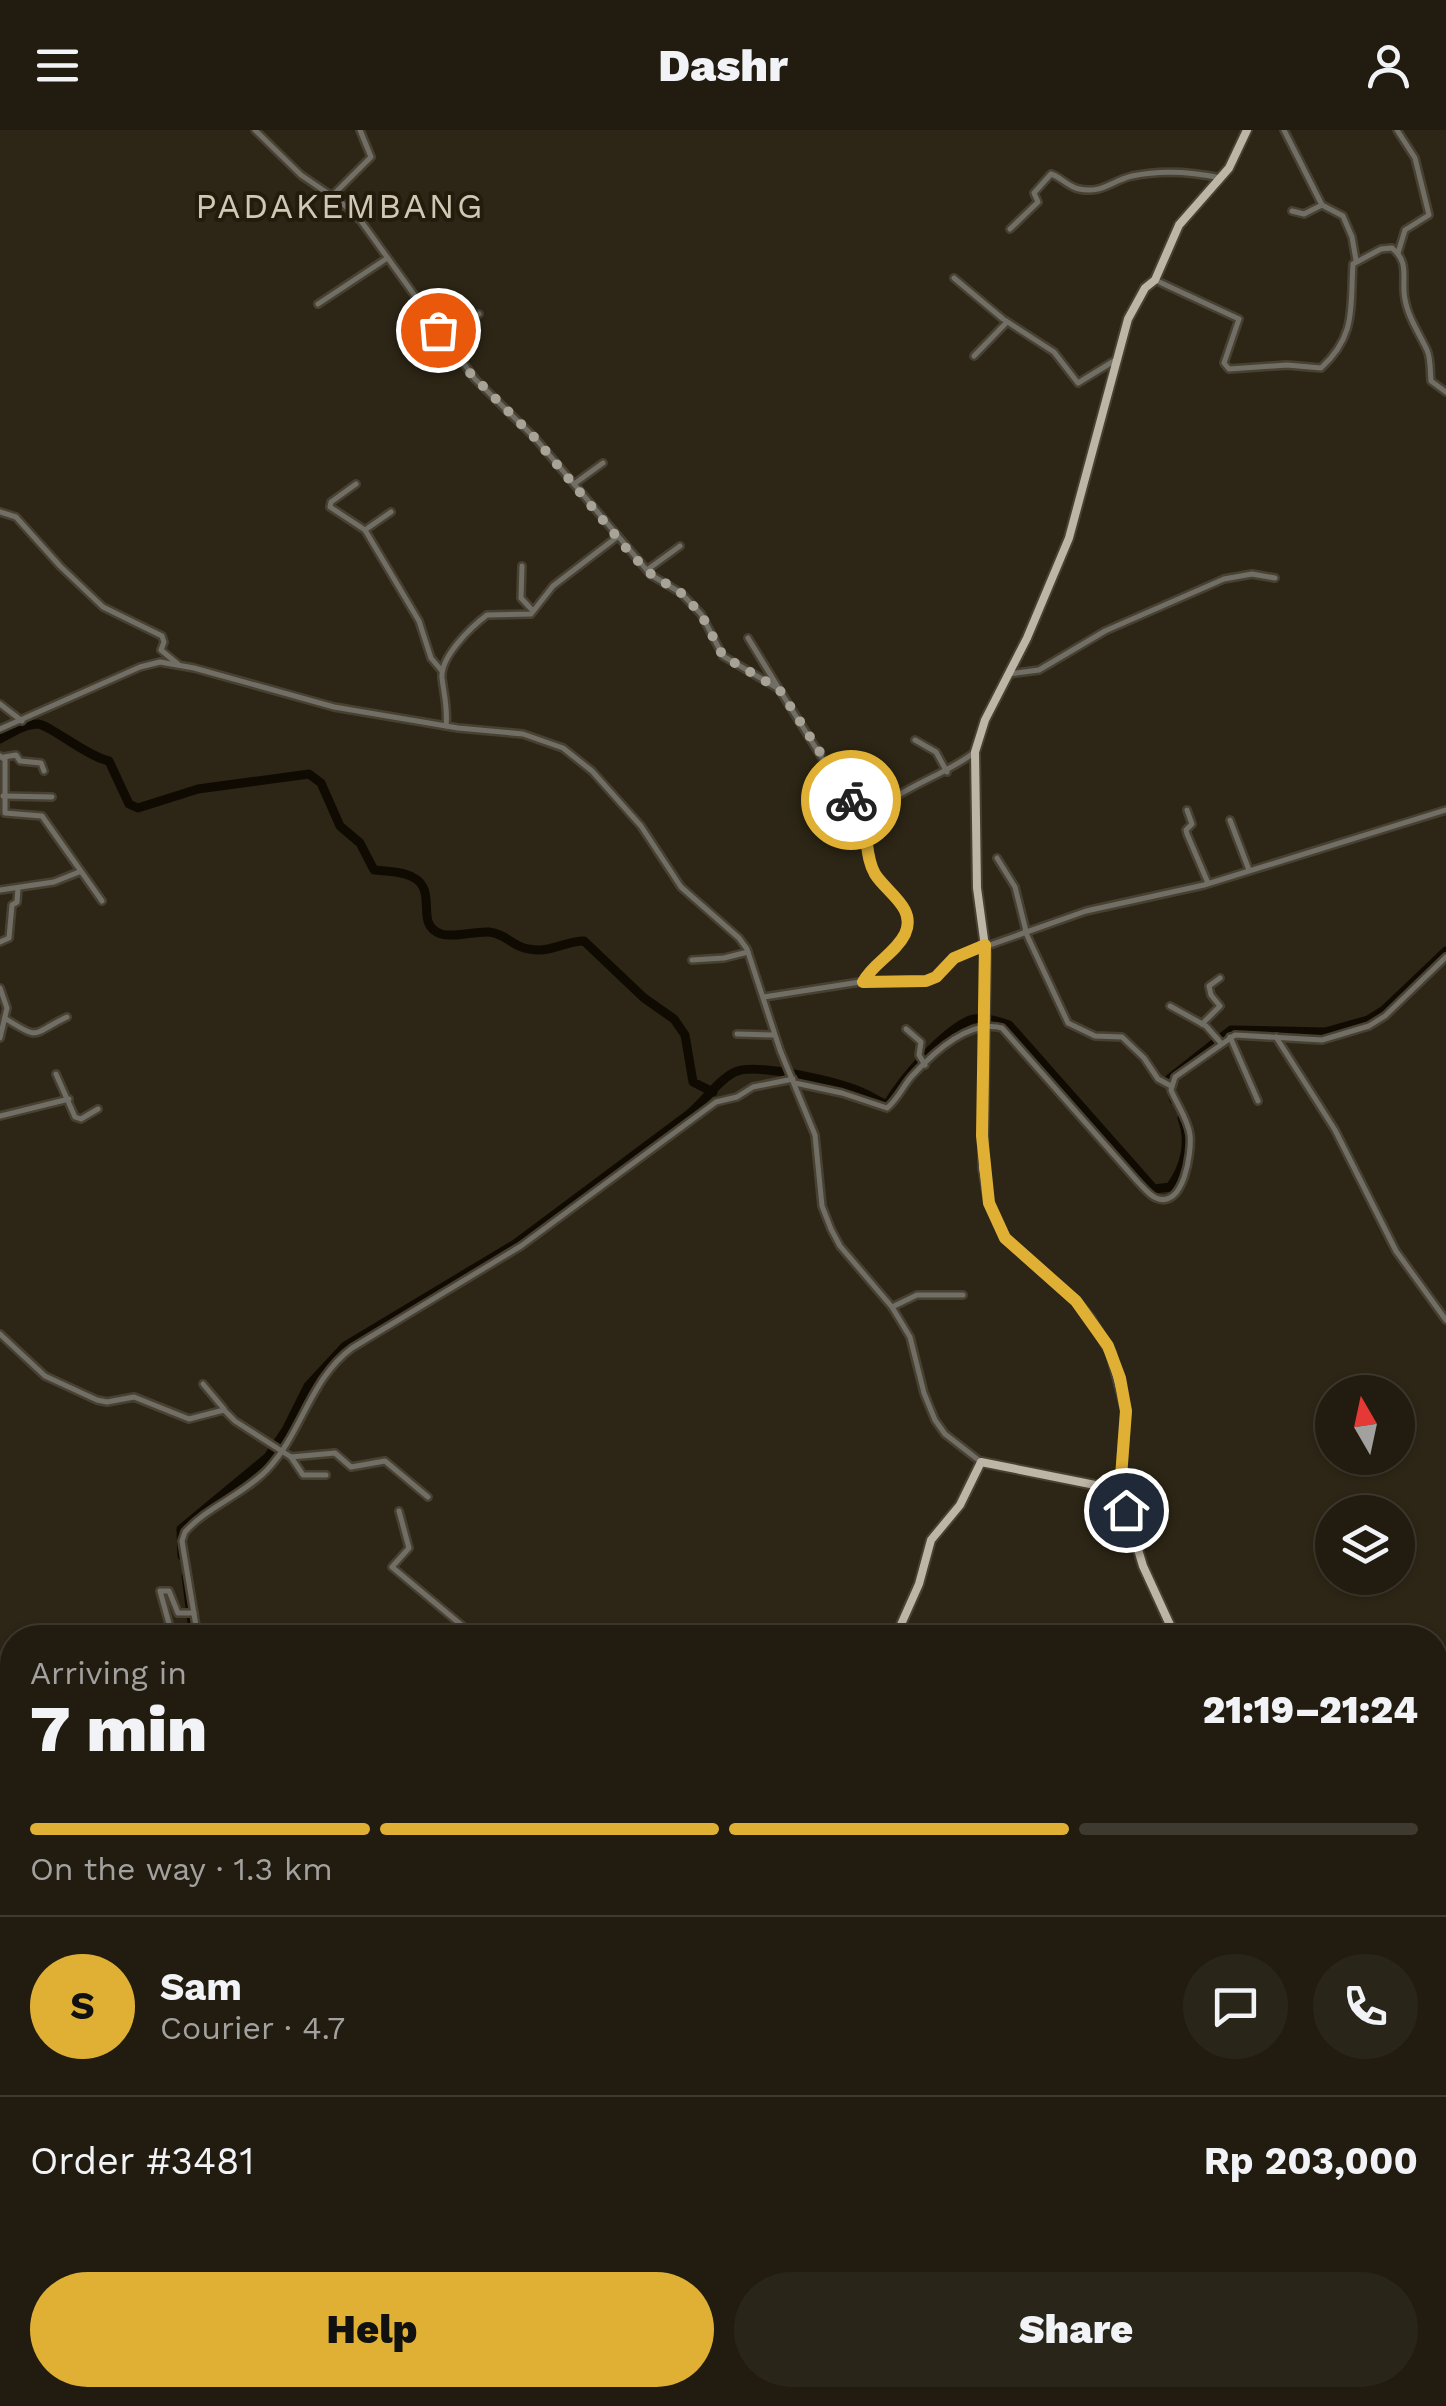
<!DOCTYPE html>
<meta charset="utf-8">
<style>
body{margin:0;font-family:"Work Sans",sans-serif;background:#2a2519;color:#f1f3f6;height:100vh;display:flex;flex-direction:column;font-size:38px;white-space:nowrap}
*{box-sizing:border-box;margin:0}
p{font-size:32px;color:#a2a19f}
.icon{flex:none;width:55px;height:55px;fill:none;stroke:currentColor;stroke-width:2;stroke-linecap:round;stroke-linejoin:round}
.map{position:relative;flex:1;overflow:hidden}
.side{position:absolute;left:0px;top:1495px;width:1448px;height:782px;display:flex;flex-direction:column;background:#221c10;border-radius:40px 40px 0 0;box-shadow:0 2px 8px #0004,0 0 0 2px #3f3a30}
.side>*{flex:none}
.needle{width:65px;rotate:351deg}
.fabs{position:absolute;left:1315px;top:1245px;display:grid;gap:20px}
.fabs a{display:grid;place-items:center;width:100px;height:100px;border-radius:50%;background:#221c10;box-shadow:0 2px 8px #0004,0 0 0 2px #3f3a30;font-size:50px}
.pin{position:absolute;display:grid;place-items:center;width:85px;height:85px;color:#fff;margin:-42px;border:5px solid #fff;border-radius:50%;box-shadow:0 2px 10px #0007}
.courier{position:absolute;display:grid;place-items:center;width:100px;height:100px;margin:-50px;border:8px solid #dfb034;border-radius:50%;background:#fff;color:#222;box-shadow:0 2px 12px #0007}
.head em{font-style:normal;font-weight:800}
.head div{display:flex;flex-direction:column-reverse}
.head{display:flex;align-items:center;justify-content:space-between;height:170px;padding:0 30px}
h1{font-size:65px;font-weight:800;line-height:75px}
.bar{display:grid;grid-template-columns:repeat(4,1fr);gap:15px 10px;align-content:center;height:120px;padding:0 30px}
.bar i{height:12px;border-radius:8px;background:#3f3a30}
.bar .current{background:#dfb034}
.bar p{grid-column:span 4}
.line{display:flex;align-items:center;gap:25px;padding:0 30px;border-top:2px solid #3f3a30}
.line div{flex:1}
.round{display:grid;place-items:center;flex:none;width:105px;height:105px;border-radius:52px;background:#2a2519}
.primary-button{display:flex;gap:20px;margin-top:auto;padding:20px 30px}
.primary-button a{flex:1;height:115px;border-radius:60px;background:#dfb034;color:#111;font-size:40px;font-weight:800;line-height:115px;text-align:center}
.primary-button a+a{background:#2a2519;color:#f1f3f6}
header{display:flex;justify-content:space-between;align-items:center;height:130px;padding:0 30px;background:#221c10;font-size:45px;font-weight:800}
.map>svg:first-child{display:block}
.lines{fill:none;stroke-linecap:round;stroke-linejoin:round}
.river{stroke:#100b02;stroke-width:9}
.minor-casing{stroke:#484132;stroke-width:10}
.major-casing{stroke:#484132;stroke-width:12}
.minor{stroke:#716e66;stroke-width:5}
.major{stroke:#bdb5a5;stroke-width:8}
.done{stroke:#a8a397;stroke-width:10;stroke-dasharray:0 18}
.route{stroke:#dfb034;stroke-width:12}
.labels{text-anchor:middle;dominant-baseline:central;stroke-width:8;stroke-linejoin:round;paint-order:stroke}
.quarter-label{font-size:35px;letter-spacing:2.5px;fill:#d0c8b4;stroke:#231c0d}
</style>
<header><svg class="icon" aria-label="menu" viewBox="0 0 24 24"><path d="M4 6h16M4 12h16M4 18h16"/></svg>Dashr<svg class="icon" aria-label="person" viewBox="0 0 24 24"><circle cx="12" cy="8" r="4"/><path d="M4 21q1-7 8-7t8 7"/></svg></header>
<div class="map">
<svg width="1446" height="2276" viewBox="0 0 1446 2276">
<rect width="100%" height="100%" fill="#2d2616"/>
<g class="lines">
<g class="river">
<path d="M 0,609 C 11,603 25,594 38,594 C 50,595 86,626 109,631 L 129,674 L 138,678 L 198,659 L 309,644 L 321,653 L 340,696 L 360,713 L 374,740 C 384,741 396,741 405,744 C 444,755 411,794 441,804 C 455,808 474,801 489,802 C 509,804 512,820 539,820 C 554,820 568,811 584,811 L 644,868 L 674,889 L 685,905 L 693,952 L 713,962"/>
<path d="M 1174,970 L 1169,949 L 1231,900 L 1325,902 L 1368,890 L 1384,880 L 1446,821"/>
<path d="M 182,1426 L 181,1399 L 268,1327 L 286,1300 L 308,1256 L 345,1216 L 515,1114 L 689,984 C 704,972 719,949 735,942 C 756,932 837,952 859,961 C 869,965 878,971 887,975 C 902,949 942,902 970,890 C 982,886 998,891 1009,895 L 1154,1059 L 1170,1057 C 1185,1037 1191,1012 1182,988"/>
<path d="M 186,1446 L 194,1508"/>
<path d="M 0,1919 L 12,1905"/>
</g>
<g class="minor-casing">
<g id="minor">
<path d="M 255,0 L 301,45 L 342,73 L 361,91 L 475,249 L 535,308 L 651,445 L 681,463 L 701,484 L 723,526 L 779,559 L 864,695"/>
<path d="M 1284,0 L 1322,75 L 1343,86 L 1352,107 L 1356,130"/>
<path d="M 1397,0 L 1415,28 L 1429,85 L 1405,100 L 1398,123"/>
<path d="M 332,66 L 371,27 L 360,0"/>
<path d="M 1292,81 L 1304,84 L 1322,75"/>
<path d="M 1010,99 L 1038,72 L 1034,63 L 1051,44 C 1061,47 1068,57 1079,59 C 1102,64 1111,51 1132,46 C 1160,40 1193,42 1221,48"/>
<path d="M 954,148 L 1003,189 L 1054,222 L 1078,253 L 1114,231"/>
<path d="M 1155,150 L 1239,189 L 1224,233 L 1229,239 L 1287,235 L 1321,238 C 1357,205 1350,177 1353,134 L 1381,119 L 1392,118 C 1408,131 1403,144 1404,161 C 1405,183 1418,201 1427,220 C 1431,229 1430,241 1431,251 L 1446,262"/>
<path d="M 318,174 L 386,129"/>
<path d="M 444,206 L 479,184"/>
<path d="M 974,226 L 1007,192"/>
<path d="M 356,354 L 331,372 L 330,377 L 365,400 L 419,491 L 431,528 L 442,541"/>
<path d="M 574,354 L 603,333"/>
<path d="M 0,382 L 16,387 L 60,436 L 103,477 L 162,506 L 164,512 L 161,520 L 179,535"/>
<path d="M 365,400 L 391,382"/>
<path d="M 522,436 L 521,468 L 533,481"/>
<path d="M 647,440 L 680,416"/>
<path d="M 748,508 L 778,557"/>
<path d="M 1009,544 L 1039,540 L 1105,501 L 1224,449 L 1252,444 L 1275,448"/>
<path d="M 0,574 L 22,591"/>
<path d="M 446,596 C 448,578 444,565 442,548 C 440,527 471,497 487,485 L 531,484 L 553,456 L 617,407"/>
<path d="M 0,599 L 140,537 L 160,532 L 194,538 L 334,577 L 458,598 L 523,604 L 563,618 L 592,641 L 641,696 L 681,757 L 739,808 L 747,819 L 780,920 L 815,1005 L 822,1076 L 831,1099 L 840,1116 L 892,1177 L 910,1207 L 924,1263 L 935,1290 L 945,1304 L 981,1332"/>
<path d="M 915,610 L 936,622 L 947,642"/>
<path d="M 0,626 L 5,630 L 5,683 L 42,686 L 102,771"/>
<path d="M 4,627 L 16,625 L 20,631 L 41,633 L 44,641"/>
<path d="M 3,666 L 52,667"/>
<path d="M 1187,680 L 1192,694 L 1186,700 L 1187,704 L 1208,753"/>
<path d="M 1230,690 L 1249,740"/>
<path d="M 997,728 L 1015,757 L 1026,801"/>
<path d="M 0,760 L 54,752 L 79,742"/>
<path d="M 1025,801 L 1068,893 L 1095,906 L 1122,907 L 1144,928 L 1158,949 L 1171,956"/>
<path d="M 0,812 L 9,808 L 12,775 L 17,772 L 18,758"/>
<path d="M 692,830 L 724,828 L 748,822"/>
<path d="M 863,852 C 873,832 896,823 905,803 C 917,777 885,761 874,742 C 867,727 863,710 864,695 C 891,659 940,649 975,622"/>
<path d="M 0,858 L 7,878 L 0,908"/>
<path d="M 764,867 L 860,852 L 926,851 L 936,847 L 953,828 L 1086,781 L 1204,755 L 1446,680"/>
<path d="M 1170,876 L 1206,896 L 1221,913"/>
<path d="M 6,889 C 41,911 31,904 67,887"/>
<path d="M 1202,894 L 1220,876 L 1211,865 L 1209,856 L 1220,848"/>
<path d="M 906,899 L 921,912 L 919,925 L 925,935"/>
<path d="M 737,904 L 774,905"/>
<path d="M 1230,907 L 1258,971"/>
<path d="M 1276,907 L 1335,1000 L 1396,1121 L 1446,1190"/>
<path d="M 56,944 L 75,987 L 81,989 L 98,979"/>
<path d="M 795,953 L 842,963 L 887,978 C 898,969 903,956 912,946 C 933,923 969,889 1002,898 L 1138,1052 C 1143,1057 1150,1066 1156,1068 C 1184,1080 1192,1021 1190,1005 C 1188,989 1177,975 1171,960 L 1175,947 L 1235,905 L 1322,910 L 1369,896 L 1385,886 L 1446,827"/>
<path d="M 0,986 L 69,969"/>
<path d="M 892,1177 L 917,1165 L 963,1165"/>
<path d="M 0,1204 L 45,1246 L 97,1270 L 107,1272 L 134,1267 L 189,1289 L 224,1280 L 235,1291 L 291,1327 L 335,1323 L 351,1337 L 385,1331 L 428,1367"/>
<path d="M 203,1254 L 224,1279"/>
<path d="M 291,1327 L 303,1345 L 326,1345"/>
<path d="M 399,1381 L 409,1418 L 392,1437 L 477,1508"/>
<path d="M 173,1508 L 160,1461 L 169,1461 L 178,1483 L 194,1483"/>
<path d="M 198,1508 L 182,1411 L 185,1402 C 207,1377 243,1365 267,1340 C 302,1303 310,1249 352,1218 L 521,1116 L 716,972 L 737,967 L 753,957 L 793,949"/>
<path d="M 757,1508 L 767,1501"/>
<path d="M 0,1622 L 12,1617"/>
<path d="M 1435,1629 L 1446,1641"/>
<path d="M 1435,1774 L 1446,1763"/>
<path d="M 1435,1822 L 1441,1824"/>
<path d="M 1435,1865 L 1446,1878"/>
<path d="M 1436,1866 L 1446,1865"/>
<path d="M 0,1924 L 12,1910"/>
<path d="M 1435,2166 L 1446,2160"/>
<path d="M 422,2265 L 425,2276"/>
<path d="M 504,2265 L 512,2265"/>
<path d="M 522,2265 L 527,2276"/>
<path d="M 544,2265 L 554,2274"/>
<path d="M 1155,2265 L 1158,2276"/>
<path d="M 207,2270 L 207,2276"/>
<path d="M 436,2276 L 466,2265"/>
</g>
</g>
<g class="major-casing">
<g id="major">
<path d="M 895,1508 L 919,1454 L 931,1410 L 960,1375 L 981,1332 L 1120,1360"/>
<path d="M 1176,1508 L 1143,1436 L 1120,1360 L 1126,1281 L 1111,1223 L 1090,1188 L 1076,1171 L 1005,1108 L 989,1073 L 983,1037 L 986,824 L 977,758 L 975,622 L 985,590 L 1027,508 L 1069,408 L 1128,189 L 1145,158 L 1155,150 L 1179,95 L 1229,38 L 1247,0"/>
<path d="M 1435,2031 L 1446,2056"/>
<path d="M 683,2276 L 685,2265"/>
</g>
</g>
<use href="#minor" class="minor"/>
<use href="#major" class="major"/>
</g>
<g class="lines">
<path class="done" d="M 438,200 L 466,239 L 535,308 L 631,424 L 651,444 L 681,463 L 701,484 L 723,526 L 779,559 L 851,670"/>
<path class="route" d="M 851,670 C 855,677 860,684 862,691 C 869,708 865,727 875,744 C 887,763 917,778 905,804 C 895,824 873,833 863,852 L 926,851 L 936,847 L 954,828 L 985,815 L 982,1006 L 989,1073 L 1005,1108 L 1076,1171 L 1108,1216 L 1120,1248 L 1126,1281 L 1120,1360 L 1126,1380"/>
</g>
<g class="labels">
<g class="quarter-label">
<text x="340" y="76">PADAKEMBANG</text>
</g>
</g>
</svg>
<div class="fabs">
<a><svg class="needle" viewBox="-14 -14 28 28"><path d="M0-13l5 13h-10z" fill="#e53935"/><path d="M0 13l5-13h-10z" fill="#a2a19f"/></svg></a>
<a><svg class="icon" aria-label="layers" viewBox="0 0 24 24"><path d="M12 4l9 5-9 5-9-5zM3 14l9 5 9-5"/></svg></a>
</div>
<div class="pin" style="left:438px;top:200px;background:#ea580c"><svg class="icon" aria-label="bag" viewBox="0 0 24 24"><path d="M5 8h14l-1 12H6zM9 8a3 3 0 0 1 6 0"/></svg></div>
<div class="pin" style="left:1126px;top:1380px;background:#1f2937"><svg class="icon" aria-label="home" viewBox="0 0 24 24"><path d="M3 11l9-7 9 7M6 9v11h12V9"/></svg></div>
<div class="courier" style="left:851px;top:670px"><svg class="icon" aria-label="bike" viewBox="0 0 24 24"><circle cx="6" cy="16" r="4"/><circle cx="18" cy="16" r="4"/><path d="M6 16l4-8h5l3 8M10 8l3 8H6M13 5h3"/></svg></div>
<section class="side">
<div class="head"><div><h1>7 min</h1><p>Arriving in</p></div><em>21:19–21:24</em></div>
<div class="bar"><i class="current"></i><i class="current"></i><i class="current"></i><i></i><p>On the way · 1.3 km</p></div>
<div class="line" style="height:180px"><b class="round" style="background:#dfb034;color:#111">S</b><div><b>Sam</b><p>Courier · 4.7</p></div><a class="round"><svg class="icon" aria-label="chat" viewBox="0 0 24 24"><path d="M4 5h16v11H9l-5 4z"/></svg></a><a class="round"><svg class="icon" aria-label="phone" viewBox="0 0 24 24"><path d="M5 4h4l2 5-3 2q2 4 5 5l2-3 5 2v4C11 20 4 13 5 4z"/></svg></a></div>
<div class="line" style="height:130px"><div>Order #3481</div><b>Rp 203,000</b></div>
<div class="primary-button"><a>Help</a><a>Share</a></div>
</section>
</div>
